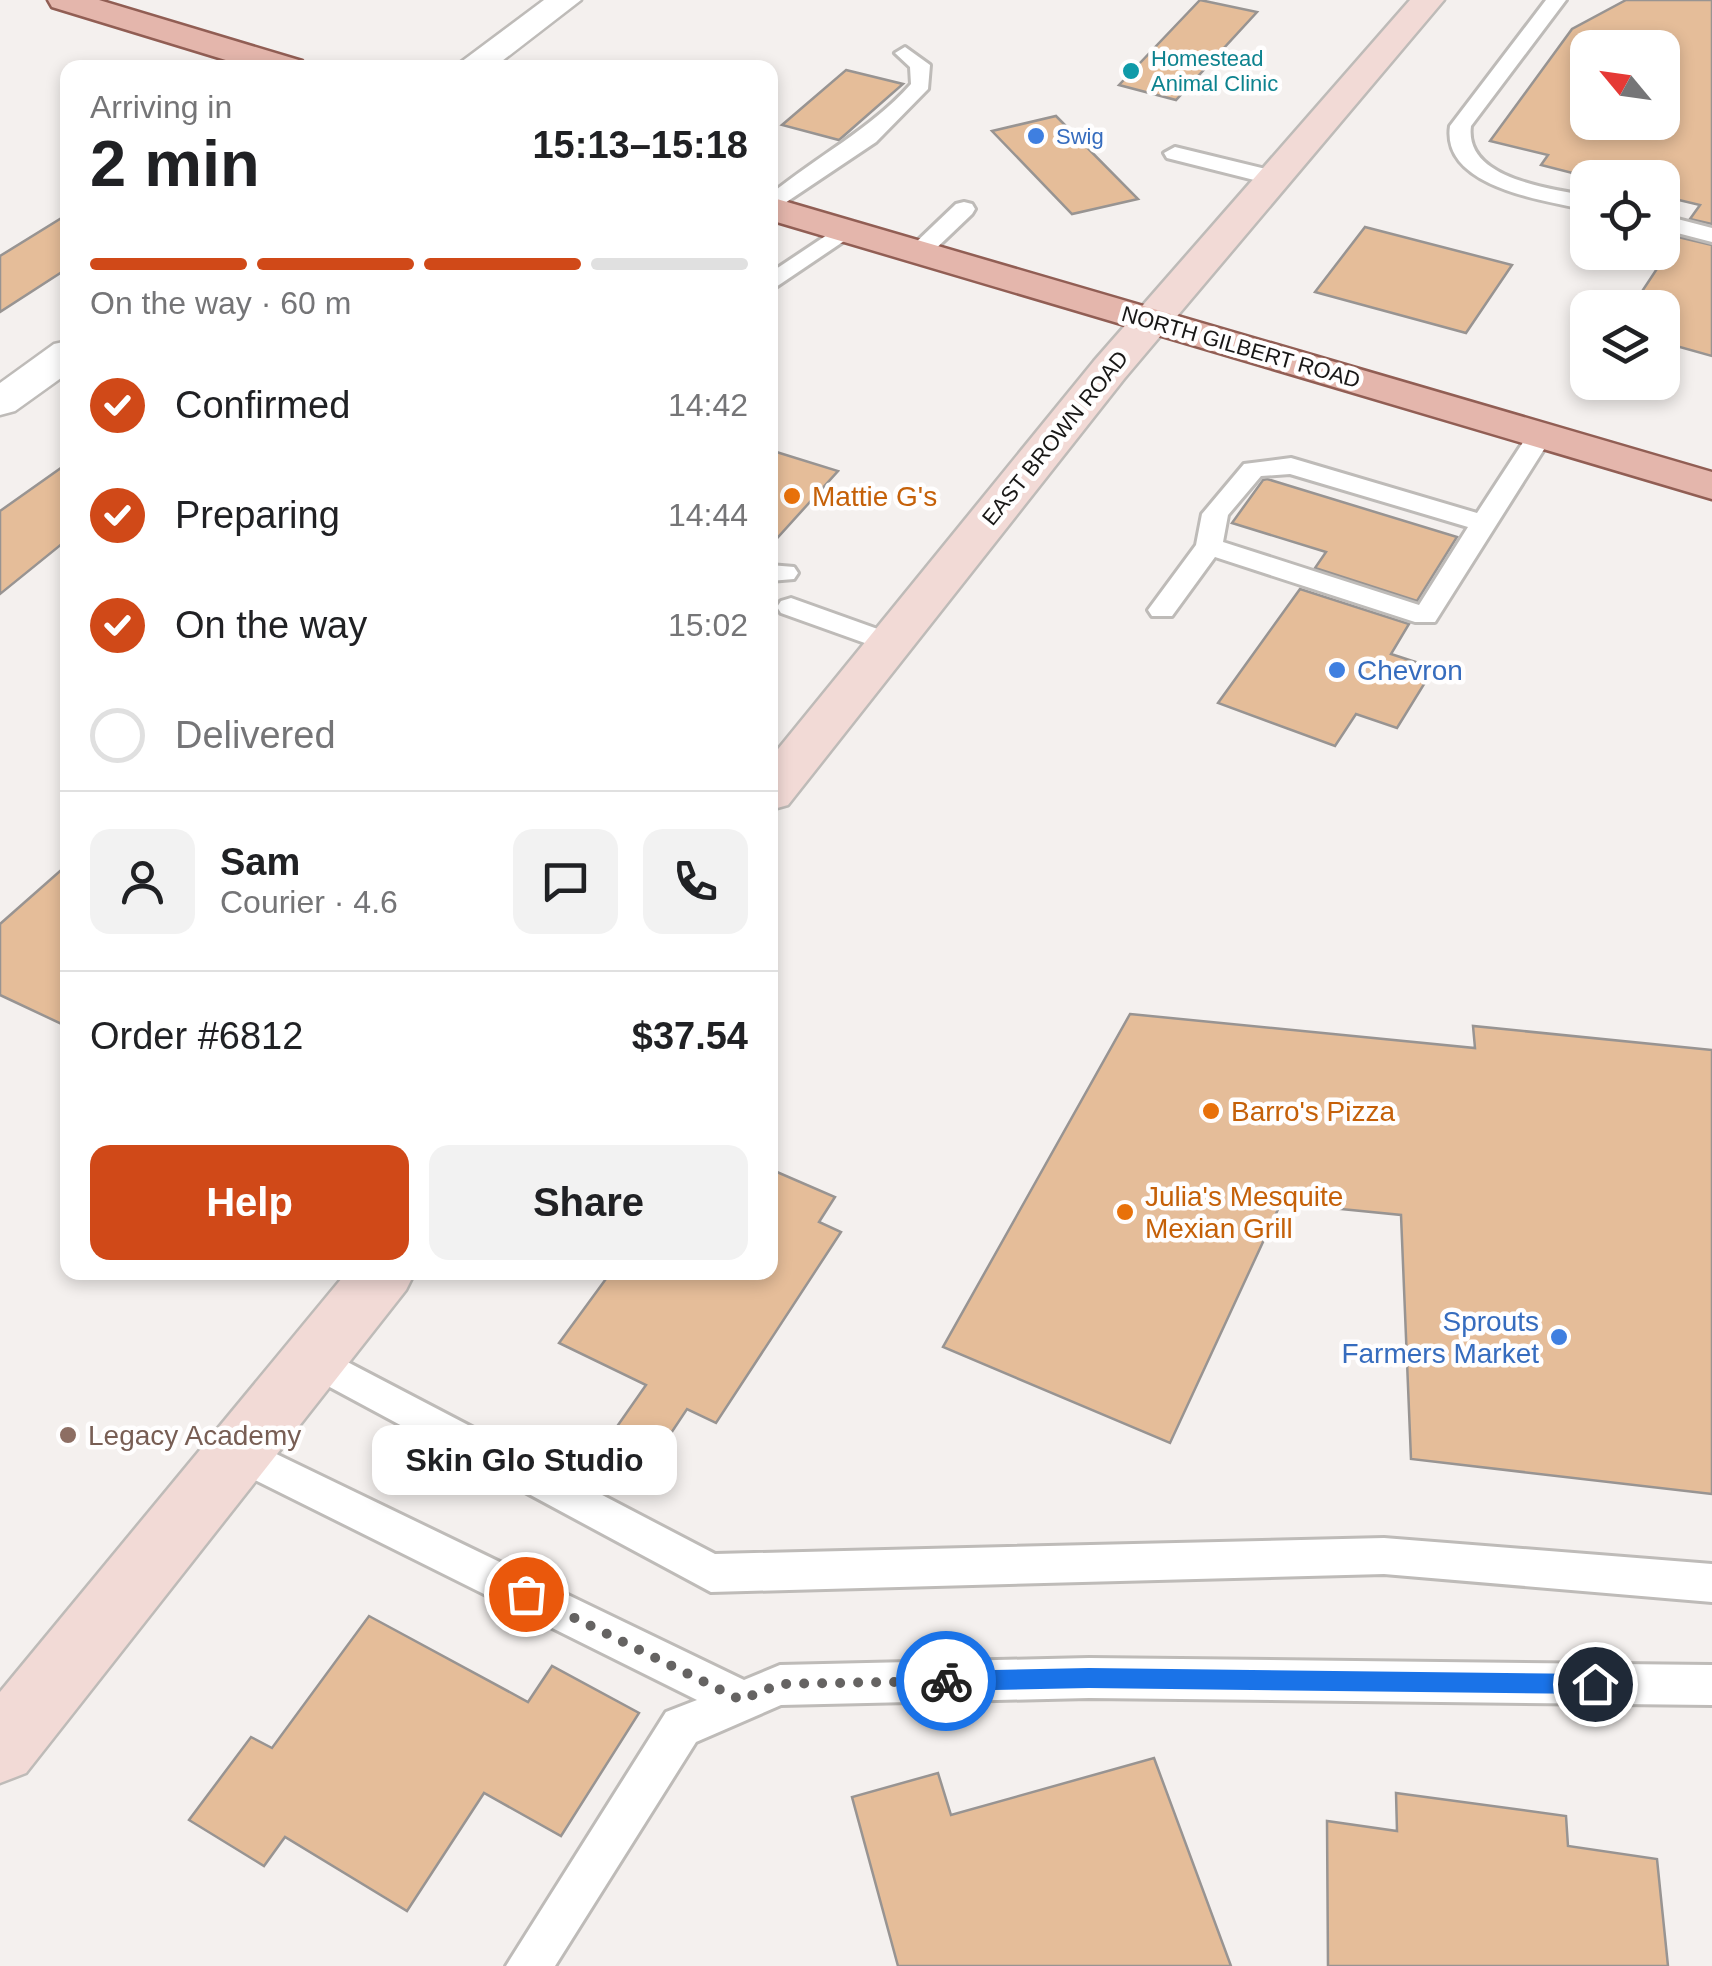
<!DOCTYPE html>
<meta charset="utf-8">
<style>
body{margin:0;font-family:Arial,sans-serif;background:#f2f2f2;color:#202124;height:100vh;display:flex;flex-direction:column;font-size:38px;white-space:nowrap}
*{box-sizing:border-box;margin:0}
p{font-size:32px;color:#757577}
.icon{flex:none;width:55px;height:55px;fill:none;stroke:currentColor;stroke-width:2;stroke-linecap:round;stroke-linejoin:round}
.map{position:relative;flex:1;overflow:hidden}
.sheet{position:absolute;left:60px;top:60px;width:718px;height:1220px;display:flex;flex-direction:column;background:#fff;border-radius:20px;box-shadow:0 5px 15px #0003}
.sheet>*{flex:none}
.needle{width:65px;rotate:299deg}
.tools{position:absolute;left:1570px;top:30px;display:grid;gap:20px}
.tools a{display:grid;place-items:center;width:110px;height:110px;border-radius:20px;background:#fff;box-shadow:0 5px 15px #0003;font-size:50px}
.pin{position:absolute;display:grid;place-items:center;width:85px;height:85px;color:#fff;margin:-42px;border:5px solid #fff;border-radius:50%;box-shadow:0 2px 10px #0007}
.courier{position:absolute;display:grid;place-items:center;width:100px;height:100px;margin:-50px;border:8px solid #1a73e8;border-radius:50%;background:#fff;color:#222;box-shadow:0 2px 12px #0007}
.bubble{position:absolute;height:70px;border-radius:20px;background:#fff;box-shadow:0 5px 15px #0003;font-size:32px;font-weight:600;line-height:70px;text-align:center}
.summary em{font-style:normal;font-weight:600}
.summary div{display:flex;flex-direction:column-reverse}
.summary{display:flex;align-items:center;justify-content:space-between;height:170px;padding:0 30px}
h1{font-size:65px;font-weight:600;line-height:75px}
.bar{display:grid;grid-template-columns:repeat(4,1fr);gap:15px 10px;align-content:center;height:120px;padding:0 30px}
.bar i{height:12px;border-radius:8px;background:#e0e0e0}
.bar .on{background:#d04918}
.bar p{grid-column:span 4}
.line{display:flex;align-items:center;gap:25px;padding:0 30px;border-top:2px solid #e0e0e0}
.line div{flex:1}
.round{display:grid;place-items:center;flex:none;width:105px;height:105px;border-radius:20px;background:#f2f2f2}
ol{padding:0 30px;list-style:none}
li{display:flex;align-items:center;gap:30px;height:110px}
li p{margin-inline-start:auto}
li .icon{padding:10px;border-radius:50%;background:#d04918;color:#fff;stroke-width:4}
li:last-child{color:#757577}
li i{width:55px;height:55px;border:5px solid #e0e0e0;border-radius:50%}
.cta{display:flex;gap:20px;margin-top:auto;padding:20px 30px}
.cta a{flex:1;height:115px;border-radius:20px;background:#d04918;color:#fff;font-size:40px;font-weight:600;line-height:115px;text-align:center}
.cta a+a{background:#f2f2f2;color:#202124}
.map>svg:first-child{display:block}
.building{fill:#e5bd99;stroke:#989492;stroke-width:2.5;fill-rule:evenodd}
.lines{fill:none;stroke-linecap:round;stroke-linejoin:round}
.service-casing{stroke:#bebbb8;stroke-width:6}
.minor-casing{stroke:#bebbb8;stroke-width:5}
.secondary-casing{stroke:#bebbb8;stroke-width:5}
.primary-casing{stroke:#915e54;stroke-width:5}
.service{fill:#fff;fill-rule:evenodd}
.minor{fill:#fff;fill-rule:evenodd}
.secondary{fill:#f2dad6;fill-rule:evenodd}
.primary{fill:#e4b6ac;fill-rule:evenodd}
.route{fill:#1a73e8}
.done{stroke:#656362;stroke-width:10;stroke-dasharray:0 18}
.culture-dot{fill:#0f9aa8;stroke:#fffefe;stroke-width:4}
.shop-dot{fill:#3f7fe0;stroke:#fffefe;stroke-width:4}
.food-dot{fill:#e8710a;stroke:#fffefe;stroke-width:4}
.education-dot{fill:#8d6e63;stroke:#fffefe;stroke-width:4}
.labels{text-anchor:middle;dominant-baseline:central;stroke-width:9;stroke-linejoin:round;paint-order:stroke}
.far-culture-label{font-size:22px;fill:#0d838f;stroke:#fffefe;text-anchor:start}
.far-shop-label{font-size:22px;fill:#366cbe;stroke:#fffefe;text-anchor:start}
.far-street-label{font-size:22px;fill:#181716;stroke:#fffefe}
.food-label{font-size:28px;fill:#c56008;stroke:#fffefe;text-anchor:start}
.shop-label{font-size:28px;fill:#366cbe;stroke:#fffefe;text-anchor:start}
.education-label{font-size:28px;fill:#785e54;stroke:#fffefe;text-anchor:start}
</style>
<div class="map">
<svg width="1712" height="1966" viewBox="0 0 1712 1966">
<rect width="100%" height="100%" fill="#f4f0ee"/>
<g class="building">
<path d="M 1200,0 L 1257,12 L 1176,100 L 1119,85 Z"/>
<path d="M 1626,0 L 1712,0 L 1712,224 L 1690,219 L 1700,205 L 1662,196 L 1662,178 L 1592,178 L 1541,165 L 1548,155 L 1490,141 L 1572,29 ZM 1588,48 L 1662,48 L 1662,122 L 1588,122 Z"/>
<path d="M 846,70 L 903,84 L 839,140 L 782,125 Z"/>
<path d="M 1056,116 L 1138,199 L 1072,214 L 992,131 Z"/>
<path d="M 68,214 L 68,268 L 0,312 L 0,256 Z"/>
<path d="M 1365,227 L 1512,265 L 1466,333 L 1315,292 Z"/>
<path d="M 1678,237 L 1712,245 L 1712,356 L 1662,342 L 1662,308 L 1631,308 Z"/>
<path d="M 770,450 L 838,471 L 770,546 Z"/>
<path d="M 68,463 L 68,539 L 0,594 L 0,511 Z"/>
<path d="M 1263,480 L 1267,479 L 1457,537 L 1417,601 L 1315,568 L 1326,552 L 1232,523 Z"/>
<path d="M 1300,589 L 1409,624 L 1391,654 L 1434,668 L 1397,728 L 1356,714 L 1335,746 L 1218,703 Z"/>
<path d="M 68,864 L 68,1027 L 0,995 L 0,924 Z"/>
<path d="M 1130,1014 L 1475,1048 L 1473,1026 L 1712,1050 L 1712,1494 L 1411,1459 L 1401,1215 L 1281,1203 L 1170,1443 L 943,1347 Z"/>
<path d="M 770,1169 L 835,1197 L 819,1222 L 841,1232 L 716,1423 L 687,1409 L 640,1480 L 595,1458 L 646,1385 L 559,1343 L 611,1272 L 770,1272 Z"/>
<path d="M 369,1616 L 528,1702 L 552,1666 L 639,1713 L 561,1836 L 484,1793 L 407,1911 L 285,1837 L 264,1866 L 189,1820 L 251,1737 L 272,1748 Z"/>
<path d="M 1154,1758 L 1231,1966 L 898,1966 L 852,1797 L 938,1773 L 951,1815 Z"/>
<path d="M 1396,1793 L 1566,1816 L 1568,1846 L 1657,1859 L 1668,1966 L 1328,1966 L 1327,1821 L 1397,1831 Z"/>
</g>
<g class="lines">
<g class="service-casing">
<g id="service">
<path d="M 1546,0 L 1566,0 L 1471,126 C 1464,179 1549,188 1588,196 L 1588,210 C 1543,200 1441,187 1450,126 Z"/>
<path d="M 905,47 L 930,65 L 928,89 L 876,142 L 770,213 L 770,195 C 817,156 870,130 911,84 L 910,67 L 895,53 Z"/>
<path d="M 1175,147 L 1282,173 L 1285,178 L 1274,185 L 1167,158 L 1164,153 Z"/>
<path d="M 964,202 L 972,204 L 975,209 L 972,214 L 927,257 L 911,257 L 908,252 L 911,247 L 956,204 Z"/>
<path d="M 1662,215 L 1712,228 L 1712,242 L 1662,229 Z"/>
<path d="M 845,223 L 856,230 L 853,235 L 770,291 L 770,273 Z"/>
<path d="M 1540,427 L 1553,435 L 1435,622 L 1415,622 L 1215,557 L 1172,616 L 1152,616 L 1148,610 L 1196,545 L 1202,514 L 1244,464 L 1291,458 L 1477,513 L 1531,430 ZM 1290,474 L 1468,527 L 1419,605 L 1223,542 L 1228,515 L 1261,476 Z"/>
<path d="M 770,565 L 794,567 L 798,573 L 794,579 L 770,581 Z"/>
<path d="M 791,598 L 900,637 L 904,643 L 900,649 L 890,652 L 781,613 L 777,607 L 781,601 Z"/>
<path d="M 313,1344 L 715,1554 L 1384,1538 L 1712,1564 L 1712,1602 L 1384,1574 L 711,1592 L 300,1371 L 294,1360 L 300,1349 Z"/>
<path d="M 239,1436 L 744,1680 L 780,1665 L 1089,1658 L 1712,1665 L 1712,1705 L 1089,1698 L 781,1705 L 696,1742 L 555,1966 L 506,1966 L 666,1712 L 697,1700 L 225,1465 L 220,1453 L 225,1441 Z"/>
</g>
</g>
<g class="minor-casing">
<g id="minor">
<path d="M 544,0 L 581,0 L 493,68 L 453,68 Z"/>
<path d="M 68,341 L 68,373 L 15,411 L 0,415 L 0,383 L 54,344 Z"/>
</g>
</g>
<g class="secondary-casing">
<g id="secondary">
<path d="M 1410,0 L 1444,0 L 1124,379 L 788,805 L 770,810 L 770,759 L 1094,361 Z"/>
<path d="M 347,1272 L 415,1272 L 406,1290 L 26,1773 L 0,1783 L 0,1692 Z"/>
</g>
</g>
<g class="primary-casing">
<g id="primary">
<path d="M 48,0 L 99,0 L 302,61 L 307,68 L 252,68 L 52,7 Z"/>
<path d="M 770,197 L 1712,472 L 1712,499 L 770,220 Z"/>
</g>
</g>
<use href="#service" class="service"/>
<use href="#minor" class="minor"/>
<use href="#secondary" class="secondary"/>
<use href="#primary" class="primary"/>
</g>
<path class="route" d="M 1089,1668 L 1595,1674 L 1606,1684 L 1595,1694 L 1089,1688 L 946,1691 L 935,1681 L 946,1671 Z"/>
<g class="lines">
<path class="done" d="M 526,1594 L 741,1700 L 780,1684 L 946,1681"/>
</g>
<circle class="culture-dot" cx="1131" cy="71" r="10"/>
<g class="shop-dot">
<circle cx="1036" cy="136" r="10"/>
<circle cx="1337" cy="670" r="10"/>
<circle cx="1559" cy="1337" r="10"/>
</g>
<g class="food-dot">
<circle cx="792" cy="496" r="10"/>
<circle cx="1211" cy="1111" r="10"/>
<circle cx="1125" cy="1212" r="10"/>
</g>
<circle class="education-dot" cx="68" cy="1435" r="10"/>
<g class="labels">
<g class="far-culture-label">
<text x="1151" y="58">Homestead<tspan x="1151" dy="25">Animal Clinic</tspan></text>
</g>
<g class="far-shop-label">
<text x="1056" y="136">Swig</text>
</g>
<g class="far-street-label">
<text transform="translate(1241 347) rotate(16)">NORTH GILBERT ROAD</text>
<text transform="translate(1055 438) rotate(-51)">EAST BROWN ROAD</text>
</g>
<g class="food-label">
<text x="812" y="496">Mattie G's</text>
<text x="1231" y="1111">Barro's Pizza</text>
<text x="1145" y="1196">Julia's Mesquite<tspan x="1145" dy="32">Mexian Grill</tspan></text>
</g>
<g class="shop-label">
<text x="1357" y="670">Chevron</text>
<text x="1539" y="1321" text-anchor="end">Sprouts<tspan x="1539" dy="32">Farmers Market</tspan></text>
</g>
<g class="education-label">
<text x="88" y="1435">Legacy Academy</text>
</g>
</g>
</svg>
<div class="tools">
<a><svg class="needle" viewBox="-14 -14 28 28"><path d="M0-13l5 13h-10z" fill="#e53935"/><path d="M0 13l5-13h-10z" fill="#757577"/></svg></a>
<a><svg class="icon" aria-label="locate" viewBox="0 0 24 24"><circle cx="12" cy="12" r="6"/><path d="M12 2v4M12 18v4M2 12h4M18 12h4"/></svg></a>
<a><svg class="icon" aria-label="layers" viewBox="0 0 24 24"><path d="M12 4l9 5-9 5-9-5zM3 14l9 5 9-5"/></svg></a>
</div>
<div class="pin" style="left:526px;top:1594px;background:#ea580c"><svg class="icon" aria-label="bag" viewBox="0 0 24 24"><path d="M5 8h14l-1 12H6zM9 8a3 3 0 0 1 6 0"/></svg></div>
<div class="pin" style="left:1595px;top:1684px;background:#1f2937"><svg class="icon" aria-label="home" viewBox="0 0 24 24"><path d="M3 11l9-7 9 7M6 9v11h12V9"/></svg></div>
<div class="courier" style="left:946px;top:1681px"><svg class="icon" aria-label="bike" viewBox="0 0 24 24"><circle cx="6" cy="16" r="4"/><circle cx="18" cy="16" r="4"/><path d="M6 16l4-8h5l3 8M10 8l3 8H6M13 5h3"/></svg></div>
<div class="bubble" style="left:372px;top:1425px;width:305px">Skin Glo Studio</div>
<section class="sheet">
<div class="summary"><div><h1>2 min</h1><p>Arriving in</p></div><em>15:13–15:18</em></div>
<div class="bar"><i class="on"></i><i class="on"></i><i class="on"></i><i></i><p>On the way · 60 m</p></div>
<ol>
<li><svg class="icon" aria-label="check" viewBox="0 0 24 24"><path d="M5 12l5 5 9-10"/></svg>Confirmed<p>14:42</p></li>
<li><svg class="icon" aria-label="check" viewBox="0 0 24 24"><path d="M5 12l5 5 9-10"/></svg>Preparing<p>14:44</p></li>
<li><svg class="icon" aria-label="check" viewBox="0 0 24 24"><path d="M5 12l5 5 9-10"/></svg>On the way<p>15:02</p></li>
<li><i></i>Delivered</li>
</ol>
<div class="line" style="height:180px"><a class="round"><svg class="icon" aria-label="person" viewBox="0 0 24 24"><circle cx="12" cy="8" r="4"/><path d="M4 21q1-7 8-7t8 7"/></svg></a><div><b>Sam</b><p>Courier · 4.6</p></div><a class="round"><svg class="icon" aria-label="chat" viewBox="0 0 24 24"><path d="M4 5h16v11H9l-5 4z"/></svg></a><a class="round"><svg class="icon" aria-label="phone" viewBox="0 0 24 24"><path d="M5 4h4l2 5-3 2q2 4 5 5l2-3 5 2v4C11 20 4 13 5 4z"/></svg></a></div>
<div class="line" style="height:130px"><div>Order #6812</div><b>$37.54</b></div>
<div class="cta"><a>Help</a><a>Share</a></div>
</section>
</div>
